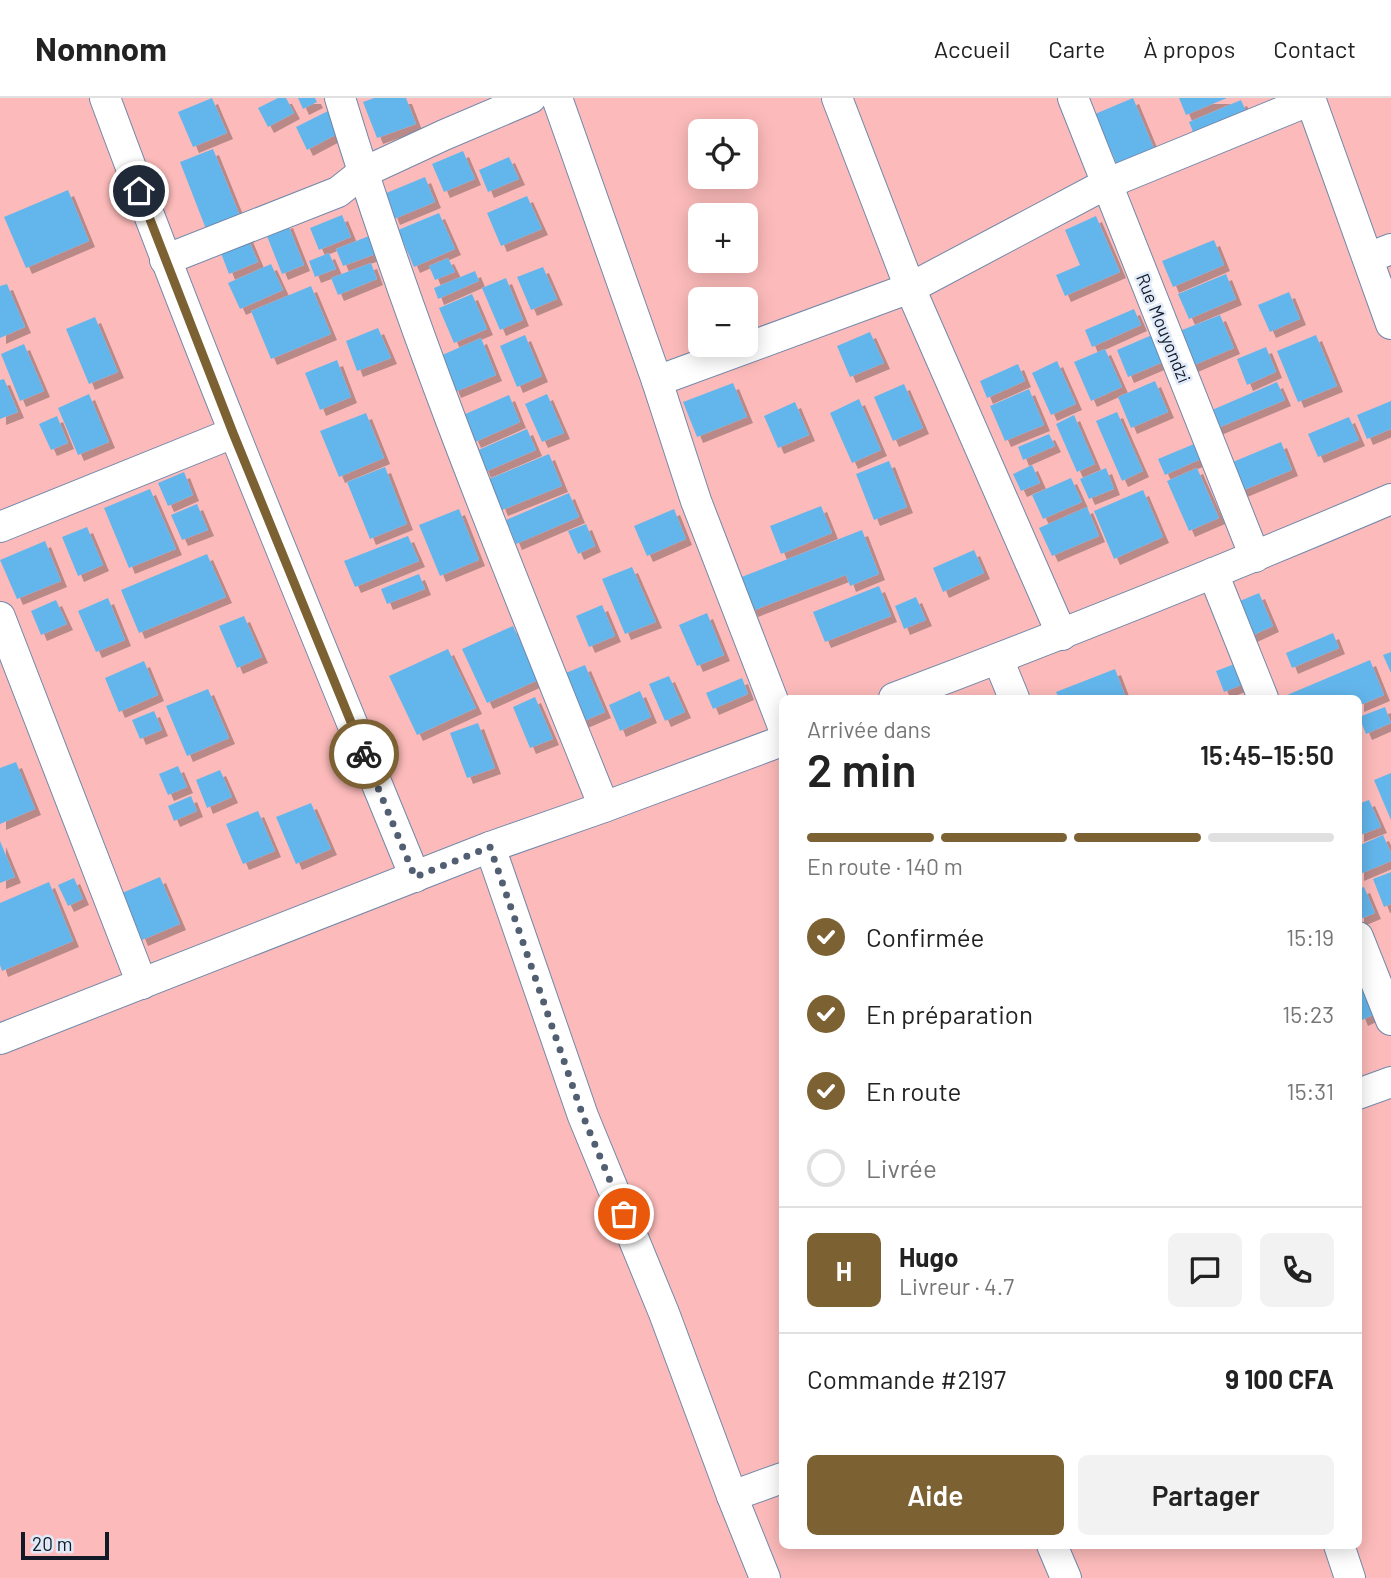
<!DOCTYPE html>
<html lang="fr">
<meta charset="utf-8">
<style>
body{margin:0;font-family:Barlow,sans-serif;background:#f2f2f2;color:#222;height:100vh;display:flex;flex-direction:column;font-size:26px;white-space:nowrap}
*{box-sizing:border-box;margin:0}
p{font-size:23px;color:#767676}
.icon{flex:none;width:38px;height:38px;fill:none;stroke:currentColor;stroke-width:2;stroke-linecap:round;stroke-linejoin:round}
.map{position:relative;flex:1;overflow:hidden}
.details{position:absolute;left:779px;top:597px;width:583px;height:854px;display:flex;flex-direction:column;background:#fff;border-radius:10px;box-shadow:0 4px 18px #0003}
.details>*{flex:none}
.controls{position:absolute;left:688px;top:21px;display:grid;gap:14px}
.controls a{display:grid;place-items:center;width:70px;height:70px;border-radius:10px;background:#fff;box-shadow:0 4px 18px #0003;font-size:35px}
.scale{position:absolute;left:21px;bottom:18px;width:88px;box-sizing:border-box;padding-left:7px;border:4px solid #121a27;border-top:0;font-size:19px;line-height:24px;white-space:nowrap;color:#121a27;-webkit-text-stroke:5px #e0eaf9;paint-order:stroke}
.pin{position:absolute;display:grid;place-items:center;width:60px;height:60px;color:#fff;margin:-30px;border:4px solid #fff;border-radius:50%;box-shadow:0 2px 7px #0007}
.courier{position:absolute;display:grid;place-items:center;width:70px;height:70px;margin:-35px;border:5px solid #7c6133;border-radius:50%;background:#fff;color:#222;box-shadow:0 2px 9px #0007}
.head em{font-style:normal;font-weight:600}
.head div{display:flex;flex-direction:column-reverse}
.head{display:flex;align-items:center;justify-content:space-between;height:119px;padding:0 28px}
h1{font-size:46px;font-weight:600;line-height:52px}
.bar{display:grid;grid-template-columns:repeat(4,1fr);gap:10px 7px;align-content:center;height:84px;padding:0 28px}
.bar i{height:9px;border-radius:5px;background:#e0e0e0}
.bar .on{background:#7c6133}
.bar p{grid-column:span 4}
.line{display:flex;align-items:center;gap:18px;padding:0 28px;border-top:2px solid #e0e0e0}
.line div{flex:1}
.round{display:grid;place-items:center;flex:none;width:74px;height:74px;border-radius:10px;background:#f2f2f2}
ol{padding:0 28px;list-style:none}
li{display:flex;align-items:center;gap:21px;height:77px}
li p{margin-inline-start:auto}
li .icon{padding:7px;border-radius:50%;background:#7c6133;color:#fff;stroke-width:4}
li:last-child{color:#767676}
li i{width:38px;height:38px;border:4px solid #e0e0e0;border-radius:50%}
.primary-button{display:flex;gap:14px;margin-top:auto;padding:14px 28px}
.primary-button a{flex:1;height:80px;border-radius:10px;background:#7c6133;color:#fff;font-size:28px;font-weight:600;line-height:80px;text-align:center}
.primary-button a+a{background:#f2f2f2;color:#222}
header{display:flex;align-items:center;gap:42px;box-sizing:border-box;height:98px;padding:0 35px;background:#fff;border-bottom:2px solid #e0e0e0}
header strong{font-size:33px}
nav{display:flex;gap:38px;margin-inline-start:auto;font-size:24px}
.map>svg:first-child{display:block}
.green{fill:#fcbbba;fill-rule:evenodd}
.building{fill:#64b6ec;filter:url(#shadow)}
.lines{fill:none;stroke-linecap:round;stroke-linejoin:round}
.street-casing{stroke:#7288aa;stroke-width:32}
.street{stroke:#fff;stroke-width:30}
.done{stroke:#525e71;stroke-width:7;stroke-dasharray:0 12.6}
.route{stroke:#7c6133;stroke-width:9}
.labels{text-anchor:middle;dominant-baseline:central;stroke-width:5;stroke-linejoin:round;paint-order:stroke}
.street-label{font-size:18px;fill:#121a27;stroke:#e0eaf9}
</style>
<header>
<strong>Nomnom</strong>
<nav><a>Accueil</a><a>Carte</a><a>À propos</a><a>Contact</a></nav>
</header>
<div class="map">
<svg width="1391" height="1480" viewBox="0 0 1391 1480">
<defs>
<filter id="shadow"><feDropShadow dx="6" dy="6" stdDeviation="0" flood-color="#0004"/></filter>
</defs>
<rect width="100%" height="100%" fill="#caddfb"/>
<path class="green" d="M 0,0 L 1391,0 L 1391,1480 L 0,1480 ZM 700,33 L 746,33 L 746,79 L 700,79 ZM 700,117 L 746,117 L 746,163 L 700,163 ZM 700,201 L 746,201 L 746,247 L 700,247 ZM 782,600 L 1358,600 L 1358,1447 L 782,1447 Z"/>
<g class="building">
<path d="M 212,0 L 227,35 L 193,49 L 178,14 Z"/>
<path d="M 278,0 L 286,0 L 294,15 L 268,29 L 258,10 Z"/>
<path d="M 298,0 L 315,0 L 317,4 L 303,11 Z"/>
<path d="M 374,0 L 406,0 L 416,26 L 377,40 L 363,4 Z"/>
<path d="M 1133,0 L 1155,53 L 1118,69 L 1095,16 Z"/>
<path d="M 1179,0 L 1227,0 L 1186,17 Z"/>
<path d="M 1241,2 L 1249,20 L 1196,41 L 1189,24 Z"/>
<path d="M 332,11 L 343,33 L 307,52 L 296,29 Z"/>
<path d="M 213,51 L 240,118 L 206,131 L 180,64 Z"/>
<path d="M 463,53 L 475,81 L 444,94 L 432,66 Z"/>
<path d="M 509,59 L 519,81 L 488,94 L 479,72 Z"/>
<path d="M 425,79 L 435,104 L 394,121 L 384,96 Z"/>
<path d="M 68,92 L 89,143 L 26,170 L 4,119 Z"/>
<path d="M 527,98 L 542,131 L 501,148 L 487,115 Z"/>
<path d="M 439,115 L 455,151 L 414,169 L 398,132 Z"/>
<path d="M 342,117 L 351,139 L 319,152 L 310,130 Z"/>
<path d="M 1096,118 L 1120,174 L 1065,198 L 1056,177 L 1080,167 L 1065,132 Z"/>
<path d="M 287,124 L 304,167 L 282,176 L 265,133 Z"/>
<path d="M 374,136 L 381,154 L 343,168 L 336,151 Z"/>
<path d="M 247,138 L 258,164 L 229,176 L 219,150 Z"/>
<path d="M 1214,142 L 1224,167 L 1173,189 L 1162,163 Z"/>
<path d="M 329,155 L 336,171 L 315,179 L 309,163 Z"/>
<path d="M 448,160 L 455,174 L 435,182 L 429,168 Z"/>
<path d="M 371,165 L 377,181 L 338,197 L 331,180 Z"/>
<path d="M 271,166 L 283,192 L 240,211 L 228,185 Z"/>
<path d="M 543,169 L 557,201 L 531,212 L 517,179 Z"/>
<path d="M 475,173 L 479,183 L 438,201 L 434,190 Z"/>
<path d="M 1226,176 L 1236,201 L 1189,221 L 1178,196 Z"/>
<path d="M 506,180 L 523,222 L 500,232 L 482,190 Z"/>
<path d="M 7,186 L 25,229 L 0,240 L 0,188 Z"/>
<path d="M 311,188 L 331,236 L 271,261 L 251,213 Z"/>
<path d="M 1289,194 L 1300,221 L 1270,234 L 1258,207 Z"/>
<path d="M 472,196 L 487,231 L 454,245 L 439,210 Z"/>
<path d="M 1134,211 L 1141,227 L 1092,249 L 1085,232 Z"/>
<path d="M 1220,217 L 1234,250 L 1192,268 L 1177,234 Z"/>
<path d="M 95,219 L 118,274 L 89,286 L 66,231 Z"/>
<path d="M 378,230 L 391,260 L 357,273 L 346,243 Z"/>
<path d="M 870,234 L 884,265 L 850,279 L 837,248 Z"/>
<path d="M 525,237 L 542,278 L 517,289 L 500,248 Z"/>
<path d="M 1152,237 L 1163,264 L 1128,279 L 1117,252 Z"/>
<path d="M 1316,237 L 1337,288 L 1298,304 L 1277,253 Z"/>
<path d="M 481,240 L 496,277 L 455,294 L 440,258 Z"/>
<path d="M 24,246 L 44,293 L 20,303 L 1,256 Z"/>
<path d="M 1266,249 L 1276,274 L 1247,287 L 1237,261 Z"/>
<path d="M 1105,251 L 1122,289 L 1091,303 L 1074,264 Z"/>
<path d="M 337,262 L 351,299 L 320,312 L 305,275 Z"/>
<path d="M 1057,263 L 1076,306 L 1051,317 L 1032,275 Z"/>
<path d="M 1018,266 L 1025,283 L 987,300 L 980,283 Z"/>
<path d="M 4,281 L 18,314 L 0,321 L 0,282 Z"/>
<path d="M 1155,283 L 1168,314 L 1131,330 L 1118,299 Z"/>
<path d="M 1277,284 L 1285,302 L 1213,332 L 1205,315 Z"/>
<path d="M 733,285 L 747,319 L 697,339 L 683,304 Z"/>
<path d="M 904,286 L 923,330 L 893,343 L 874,299 Z"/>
<path d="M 1029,291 L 1044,327 L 1005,343 L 990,308 Z"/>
<path d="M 89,296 L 109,344 L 78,357 L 58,310 Z"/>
<path d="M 547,296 L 564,335 L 542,344 L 525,306 Z"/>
<path d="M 509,297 L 520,324 L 475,344 L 463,317 Z"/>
<path d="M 859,301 L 881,352 L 852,365 L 830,315 Z"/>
<path d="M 1391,303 L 1391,331 L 1367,341 L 1357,317 Z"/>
<path d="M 795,304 L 809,337 L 778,350 L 764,318 Z"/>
<path d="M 1117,314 L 1143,373 L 1122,383 L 1096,323 Z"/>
<path d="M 366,315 L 384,360 L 339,379 L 320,333 Z"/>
<path d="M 1074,317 L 1095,366 L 1077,374 L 1056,326 Z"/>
<path d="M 57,318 L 68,345 L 51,352 L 39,326 Z"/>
<path d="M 1349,319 L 1359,342 L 1318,359 L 1308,336 Z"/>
<path d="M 527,331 L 536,352 L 485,374 L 476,353 Z"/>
<path d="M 1049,336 L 1055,348 L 1023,362 L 1018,349 Z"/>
<path d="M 1281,344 L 1292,372 L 1239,394 L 1228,366 Z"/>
<path d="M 1194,346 L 1201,361 L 1165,377 L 1158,361 Z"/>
<path d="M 549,356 L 562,388 L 502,412 L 489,381 Z"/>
<path d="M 889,363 L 907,409 L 874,422 L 856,376 Z"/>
<path d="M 1032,367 L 1040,385 L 1021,393 L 1013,376 Z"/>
<path d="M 385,369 L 407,426 L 370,441 L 347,384 Z"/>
<path d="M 1106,370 L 1114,391 L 1089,401 L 1080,381 Z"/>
<path d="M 1197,370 L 1219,420 L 1189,433 L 1167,383 Z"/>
<path d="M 184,374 L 193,397 L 168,408 L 158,385 Z"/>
<path d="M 1071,380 L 1082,404 L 1043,421 L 1032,397 Z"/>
<path d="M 150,391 L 176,451 L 129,470 L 104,410 Z"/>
<path d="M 1143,392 L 1163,439 L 1114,461 L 1094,413 Z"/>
<path d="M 569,395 L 579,419 L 516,446 L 506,422 Z"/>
<path d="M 197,406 L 208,432 L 182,442 L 171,417 Z"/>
<path d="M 821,408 L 832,435 L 781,456 L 770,428 Z"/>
<path d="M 1087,409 L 1099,438 L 1052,458 L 1039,430 Z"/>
<path d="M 459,411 L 479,462 L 440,478 L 419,427 Z"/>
<path d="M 674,411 L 686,441 L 647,458 L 634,428 Z"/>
<path d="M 586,426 L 595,448 L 578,456 L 568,433 Z"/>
<path d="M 87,429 L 103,467 L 78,478 L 62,439 Z"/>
<path d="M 862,432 L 879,476 L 850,488 L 846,477 L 752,513 L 739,480 Z"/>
<path d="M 408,438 L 419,463 L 355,489 L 344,463 Z"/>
<path d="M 45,443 L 61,483 L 17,501 L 0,462 Z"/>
<path d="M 974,452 L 984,475 L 943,494 L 933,470 Z"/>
<path d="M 207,456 L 226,499 L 139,535 L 121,492 Z"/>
<path d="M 632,469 L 656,524 L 625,536 L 602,481 Z"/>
<path d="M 419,476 L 425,491 L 387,506 L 381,491 Z"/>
<path d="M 879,488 L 891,518 L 825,544 L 813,514 Z"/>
<path d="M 1259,495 L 1273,528 L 1249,539 L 1235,505 Z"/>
<path d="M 916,499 L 926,522 L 904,531 L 895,508 Z"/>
<path d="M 108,500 L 125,542 L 96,554 L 78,513 Z"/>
<path d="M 56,502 L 67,526 L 41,537 L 31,513 Z"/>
<path d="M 602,507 L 615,538 L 589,549 L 576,518 Z"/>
<path d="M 707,515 L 724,557 L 697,568 L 679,527 Z"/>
<path d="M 244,518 L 262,559 L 237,570 L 219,528 Z"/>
<path d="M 513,528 L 538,582 L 487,605 L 462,551 Z"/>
<path d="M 1333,535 L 1339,550 L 1292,570 L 1286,555 Z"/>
<path d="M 448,551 L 476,610 L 417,637 L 389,578 Z"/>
<path d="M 1391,554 L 1391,575 L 1383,557 Z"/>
<path d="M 1370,562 L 1384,597 L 1358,608 L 1358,600 L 1280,600 Z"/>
<path d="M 144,563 L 158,597 L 119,614 L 105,580 Z"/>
<path d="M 1240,564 L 1249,584 L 1224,594 L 1216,573 Z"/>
<path d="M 585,567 L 605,614 L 582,624 L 561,577 Z"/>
<path d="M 1115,571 L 1126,600 L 1059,600 L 1056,594 Z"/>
<path d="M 669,578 L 685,614 L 665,623 L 649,586 Z"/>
<path d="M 742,580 L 748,596 L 713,611 L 706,595 Z"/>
<path d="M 208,591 L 229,640 L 187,658 L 166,608 Z"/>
<path d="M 640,593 L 651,619 L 620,633 L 609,607 Z"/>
<path d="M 535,599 L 553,641 L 530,650 L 513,609 Z"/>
<path d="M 1385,609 L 1391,625 L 1366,636 L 1359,619 Z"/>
<path d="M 154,613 L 162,632 L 140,641 L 132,622 Z"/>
<path d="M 478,625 L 495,670 L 467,680 L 450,635 Z"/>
<path d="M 16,664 L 35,711 L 0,726 L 0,670 Z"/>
<path d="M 178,668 L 187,689 L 168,697 L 159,676 Z"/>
<path d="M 220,672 L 232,699 L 207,710 L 196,682 Z"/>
<path d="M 1391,675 L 1391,722 L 1374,682 Z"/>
<path d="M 191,698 L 197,713 L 174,723 L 168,708 Z"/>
<path d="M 1369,702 L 1381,729 L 1358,738 L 1358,706 Z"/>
<path d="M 311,705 L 331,751 L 296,766 L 276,719 Z"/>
<path d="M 258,713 L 275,753 L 243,766 L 226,726 Z"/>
<path d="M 1383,737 L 1391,755 L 1391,763 L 1358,777 L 1358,748 Z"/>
<path d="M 0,743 L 15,779 L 0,785 Z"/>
<path d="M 1391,774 L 1391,806 L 1384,809 L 1373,781 Z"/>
<path d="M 160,779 L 180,826 L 142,842 L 122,795 Z"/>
<path d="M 74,780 L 83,801 L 68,808 L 58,787 Z"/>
<path d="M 49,784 L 73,843 L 2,873 L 0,867 L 0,805 Z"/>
<path d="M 1364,789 L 1375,815 L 1358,822 L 1358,791 Z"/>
<path d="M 1358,876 L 1377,915 L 1362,922 L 1358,912 Z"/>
</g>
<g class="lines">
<g class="street-casing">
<g id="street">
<path d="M 105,0 C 202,262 309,520 415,779"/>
<path d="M 340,0 C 413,241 510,475 604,709"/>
<path d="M 557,0 L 657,283 L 696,403 L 782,626"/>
<path d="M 837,0 L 910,190 L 1062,537"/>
<path d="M 1073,0 L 1255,459"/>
<path d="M 1310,0 L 1391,226"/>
<path d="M 1368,160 L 1391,151"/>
<path d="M 165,162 L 338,94 L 362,75 L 444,37 L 531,0"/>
<path d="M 657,283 L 910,190 L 1106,86 L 1311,2"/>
<path d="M 0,429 L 233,335"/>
<path d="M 1213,475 L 1263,600"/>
<path d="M 0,519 L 142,886"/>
<path d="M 998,561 L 1014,600"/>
<path d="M 894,600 C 1061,537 1227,471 1391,401"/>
<path d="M 490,749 L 583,1018 L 664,1215 L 732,1398 L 765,1480"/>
<path d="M 1358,839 L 1391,922"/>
<path d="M 0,941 L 490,749 L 604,709 L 782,643"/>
<path d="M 1358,996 L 1391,984"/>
<path d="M 732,1398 L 782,1380"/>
<path d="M 1052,1447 L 1066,1480"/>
<path d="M 1339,1447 L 1350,1480"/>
</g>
</g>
<use href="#street" class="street"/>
</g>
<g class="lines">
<path class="done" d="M 364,656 L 415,779 L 490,749 L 583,1018 L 624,1116"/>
<path class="route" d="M 139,93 L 233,335 L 364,656"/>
</g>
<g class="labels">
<g class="street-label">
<text transform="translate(1164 230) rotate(68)">Rue Mouyondzi</text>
</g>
</g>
</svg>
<div class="controls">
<a><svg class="icon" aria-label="locate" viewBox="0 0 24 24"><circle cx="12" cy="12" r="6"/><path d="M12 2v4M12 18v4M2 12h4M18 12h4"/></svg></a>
<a>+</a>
<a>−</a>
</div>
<div class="scale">20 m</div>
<div class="pin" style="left:624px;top:1116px;background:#ea580c"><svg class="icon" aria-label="bag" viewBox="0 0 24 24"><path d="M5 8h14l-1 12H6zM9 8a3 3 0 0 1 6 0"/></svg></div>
<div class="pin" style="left:139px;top:93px;background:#1f2937"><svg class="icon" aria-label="home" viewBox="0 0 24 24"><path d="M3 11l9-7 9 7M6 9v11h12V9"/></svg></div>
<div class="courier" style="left:364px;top:656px"><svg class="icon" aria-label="bike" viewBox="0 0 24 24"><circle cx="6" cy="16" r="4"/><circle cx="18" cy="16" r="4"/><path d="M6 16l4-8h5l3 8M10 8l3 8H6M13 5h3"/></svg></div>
<section class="details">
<div class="head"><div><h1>2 min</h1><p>Arrivée dans</p></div><em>15:45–15:50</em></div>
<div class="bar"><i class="on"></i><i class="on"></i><i class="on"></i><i></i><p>En route · 140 m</p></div>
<ol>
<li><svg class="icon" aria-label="check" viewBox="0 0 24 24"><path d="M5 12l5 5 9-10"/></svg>Confirmée<p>15:19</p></li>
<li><svg class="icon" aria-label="check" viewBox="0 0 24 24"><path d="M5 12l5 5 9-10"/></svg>En préparation<p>15:23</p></li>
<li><svg class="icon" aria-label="check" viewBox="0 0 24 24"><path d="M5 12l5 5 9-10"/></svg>En route<p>15:31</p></li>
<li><i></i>Livrée</li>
</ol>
<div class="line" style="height:126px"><b class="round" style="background:#7c6133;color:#fff">H</b><div><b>Hugo</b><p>Livreur · 4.7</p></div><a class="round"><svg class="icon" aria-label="chat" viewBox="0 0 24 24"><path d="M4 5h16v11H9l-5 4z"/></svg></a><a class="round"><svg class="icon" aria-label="phone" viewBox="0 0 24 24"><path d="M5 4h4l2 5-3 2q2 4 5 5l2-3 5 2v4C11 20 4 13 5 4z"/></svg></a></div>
<div class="line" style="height:91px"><div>Commande #2197</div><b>9 100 CFA</b></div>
<div class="primary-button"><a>Aide</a><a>Partager</a></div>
</section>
</div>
